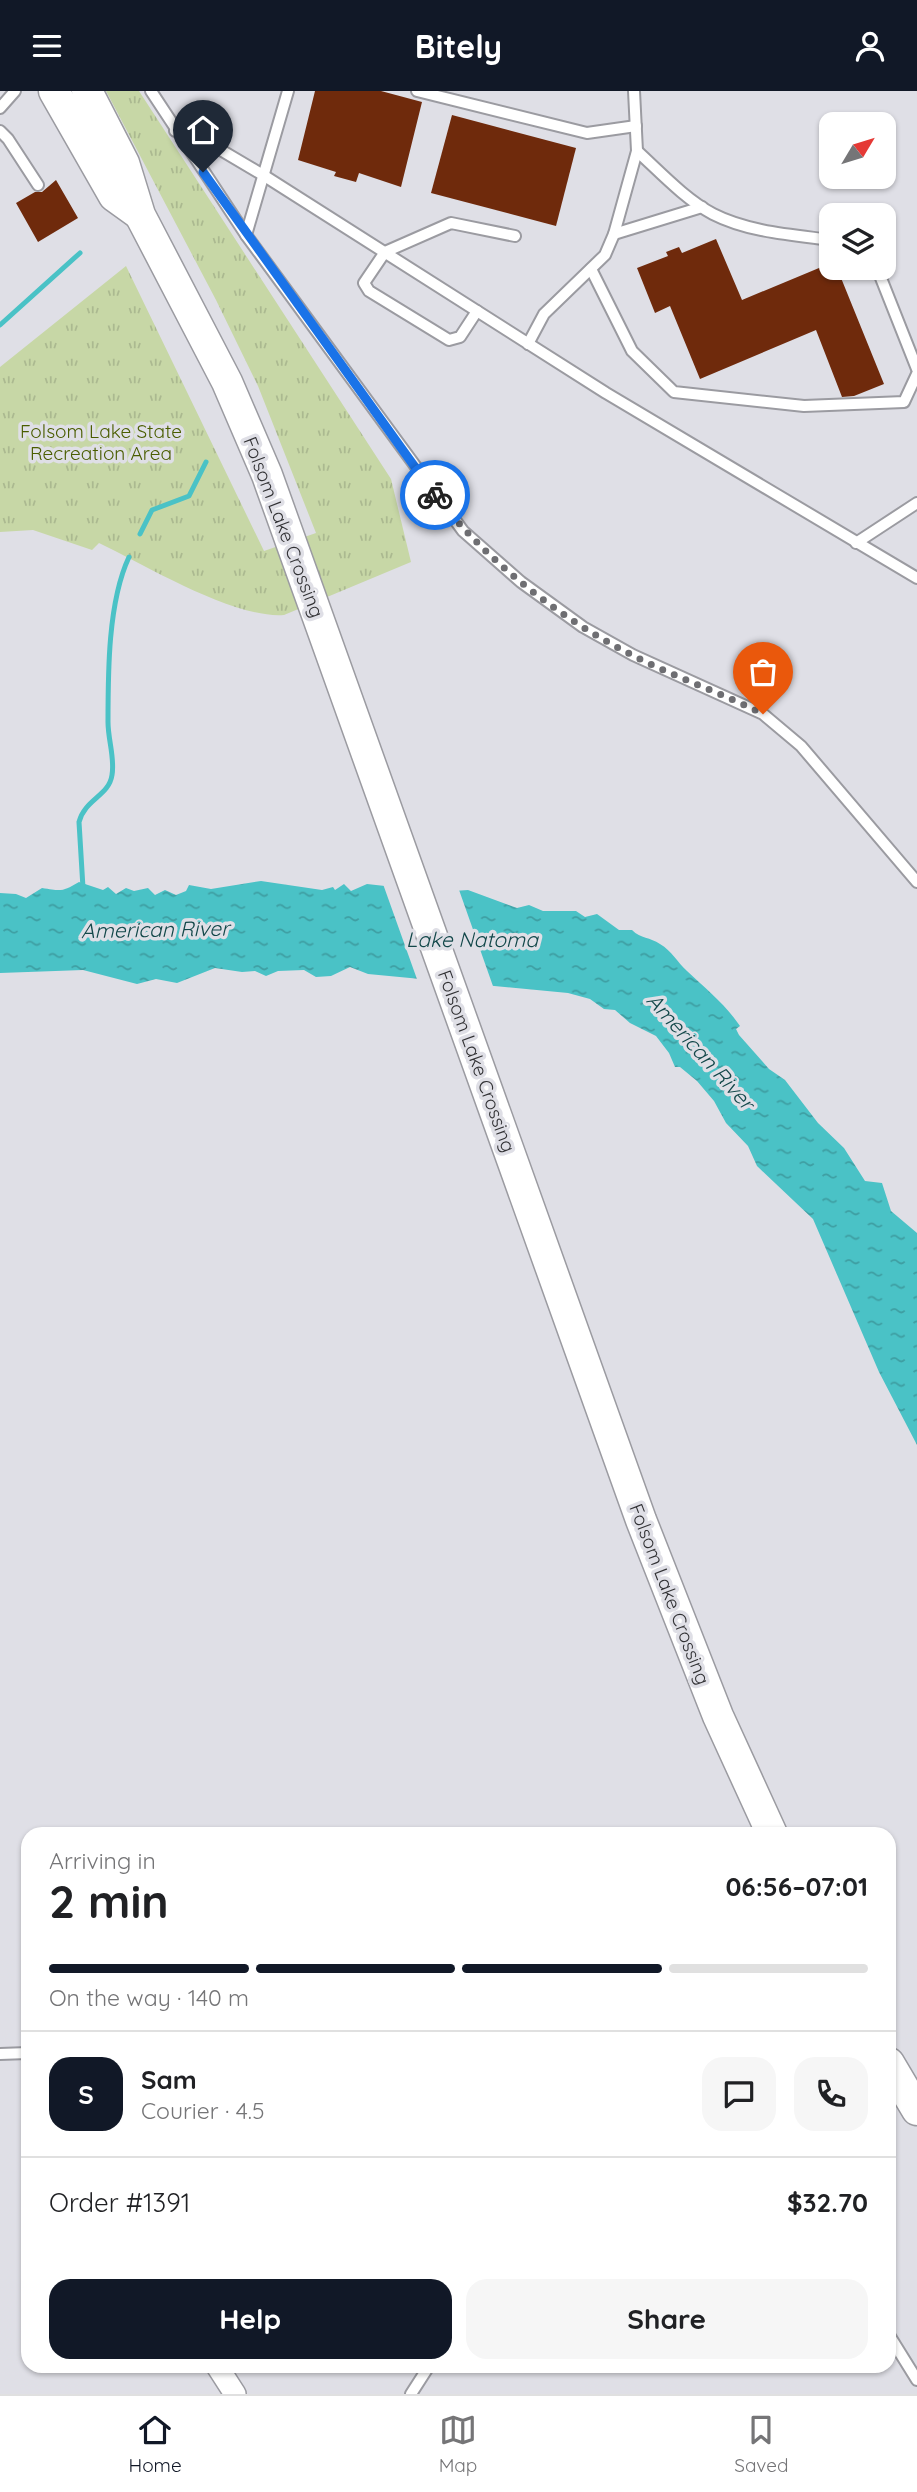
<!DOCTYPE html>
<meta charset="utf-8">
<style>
body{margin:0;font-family:Quicksand,sans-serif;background:#f6f6f6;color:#202124;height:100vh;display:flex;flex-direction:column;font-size:26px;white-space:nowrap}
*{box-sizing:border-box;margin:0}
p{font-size:23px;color:#757577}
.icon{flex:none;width:38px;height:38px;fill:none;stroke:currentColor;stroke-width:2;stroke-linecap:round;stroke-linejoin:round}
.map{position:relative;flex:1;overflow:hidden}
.details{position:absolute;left:21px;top:1736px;width:875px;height:546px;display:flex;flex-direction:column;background:#fff;border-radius:21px;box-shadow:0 2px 5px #0004}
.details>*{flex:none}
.needle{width:46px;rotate:52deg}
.buttons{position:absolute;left:819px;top:21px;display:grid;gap:14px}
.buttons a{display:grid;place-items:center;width:77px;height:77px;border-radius:14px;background:#fff;box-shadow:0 2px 5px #0004;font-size:35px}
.pin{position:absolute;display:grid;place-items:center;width:60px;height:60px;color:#fff;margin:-72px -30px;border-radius:50% 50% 50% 0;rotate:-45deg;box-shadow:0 0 7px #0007}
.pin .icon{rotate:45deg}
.courier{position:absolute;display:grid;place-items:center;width:70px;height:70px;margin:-35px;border:5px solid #1a73e8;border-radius:50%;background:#fff;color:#222;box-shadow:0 2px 9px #0007}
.headline em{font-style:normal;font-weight:800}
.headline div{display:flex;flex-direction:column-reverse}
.headline{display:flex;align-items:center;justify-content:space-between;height:119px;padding:0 28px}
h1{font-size:46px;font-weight:800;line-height:52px}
.bar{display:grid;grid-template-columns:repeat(4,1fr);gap:10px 7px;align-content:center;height:84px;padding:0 28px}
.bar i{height:9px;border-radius:5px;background:#e0e0e0}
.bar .on{background:#111827}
.bar p{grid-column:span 4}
.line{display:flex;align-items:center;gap:18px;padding:0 28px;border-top:2px solid #e0e0e0}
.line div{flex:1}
.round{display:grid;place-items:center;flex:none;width:74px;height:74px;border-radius:21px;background:#f6f6f6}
.action{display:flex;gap:14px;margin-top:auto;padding:14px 28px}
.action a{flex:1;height:80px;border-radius:21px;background:#111827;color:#fff;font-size:28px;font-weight:800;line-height:80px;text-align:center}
.action a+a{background:#f6f6f6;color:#202124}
header{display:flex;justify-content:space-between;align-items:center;height:91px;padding:0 28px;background:#111827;color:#fff;font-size:32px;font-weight:800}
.menu{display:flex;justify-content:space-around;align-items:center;height:98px;border-top:2px solid #e0e0e0;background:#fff;font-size:19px;color:#757577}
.menu a{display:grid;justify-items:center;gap:4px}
.menu .on{color:#111827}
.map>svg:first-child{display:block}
.grass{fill:url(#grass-tufts)}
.water{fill:url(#water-ripples)}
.pier{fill:#dfdfe6}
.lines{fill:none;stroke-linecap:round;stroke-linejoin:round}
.stream{stroke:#4ac2c6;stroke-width:5}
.building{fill:#6f2a0c}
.lane-casing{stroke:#9b9ba1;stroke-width:14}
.street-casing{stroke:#9b9ba1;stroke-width:24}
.secondary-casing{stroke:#9b9ba1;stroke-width:33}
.lane{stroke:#fff;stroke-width:10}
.street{stroke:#fff;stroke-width:21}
.secondary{stroke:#fff;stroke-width:30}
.done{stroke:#6e6e72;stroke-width:7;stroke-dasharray:0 12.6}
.route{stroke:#1a73e8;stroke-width:9}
.labels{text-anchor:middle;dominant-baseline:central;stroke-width:7;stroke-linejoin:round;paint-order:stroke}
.park-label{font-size:19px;fill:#4a5d00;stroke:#dfdfe6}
.street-label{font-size:19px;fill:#313134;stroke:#dfdfe6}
.water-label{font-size:21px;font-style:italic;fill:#124749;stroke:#dfdfe6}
</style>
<header><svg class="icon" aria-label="menu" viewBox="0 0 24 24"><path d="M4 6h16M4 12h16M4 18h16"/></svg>Bitely<svg class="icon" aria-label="person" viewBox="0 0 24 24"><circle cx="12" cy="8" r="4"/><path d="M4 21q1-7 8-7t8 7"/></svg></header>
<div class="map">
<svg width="917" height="2303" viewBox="0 0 917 2303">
<defs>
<pattern id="grass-tufts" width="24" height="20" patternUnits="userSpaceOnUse" patternTransform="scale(1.75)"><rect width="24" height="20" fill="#c7d7a6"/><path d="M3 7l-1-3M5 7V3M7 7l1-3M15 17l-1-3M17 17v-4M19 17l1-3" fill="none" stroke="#abb990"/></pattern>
<pattern id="water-ripples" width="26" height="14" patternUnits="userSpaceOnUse" patternTransform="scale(1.75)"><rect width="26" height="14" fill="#4ac2c6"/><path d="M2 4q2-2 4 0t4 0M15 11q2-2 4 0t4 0" fill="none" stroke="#3e9ea2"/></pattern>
</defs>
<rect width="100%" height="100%" fill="#dfdfe6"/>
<path class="grass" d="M 106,0 L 139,0 L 391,388 L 411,471 L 284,524 C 234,528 145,474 99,452 L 92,459 L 33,439 L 0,441 L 0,276 L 126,175 L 264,460 L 316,442 L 258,295 L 216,209 Z"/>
<path class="water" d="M 261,790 L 322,799 L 333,796 L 335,799 L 344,793 L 351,800 L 367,793 L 439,801 L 468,799 L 517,817 L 529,814 L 543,820 L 576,820 L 585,826 L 597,823 L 619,839 L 632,839 C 641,848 650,846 660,853 C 672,860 677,871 687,880 C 706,898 725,913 740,935 L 736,938 L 739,944 L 769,978 L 785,989 L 818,1032 L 844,1057 L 865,1090 L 882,1092 L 891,1120 L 917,1142 L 917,1354 L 879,1281 L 813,1128 L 757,1075 L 748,1055 L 726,1032 L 714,1010 L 697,990 L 680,976 L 675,976 L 669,962 L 656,945 L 630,932 L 615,919 L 604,918 L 590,908 L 568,902 L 368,883 L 350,876 L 331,885 L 316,886 L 304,879 L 278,880 L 266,885 L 255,880 L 242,881 L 215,877 L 177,892 L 156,888 L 137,893 L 83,879 L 0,882 L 0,802 L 16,803 L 26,807 L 42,797 C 62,800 62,801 79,791 L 103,799 L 108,796 L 116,803 L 126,797 L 134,800 L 148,797 L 155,804 L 165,799 L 176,804 L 186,800 L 189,794 L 211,798 Z"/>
<path class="pier" d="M 383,793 L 404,793 L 424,798 L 458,796 L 494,898 L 477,899 L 418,891 Z"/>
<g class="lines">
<g class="stream">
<path d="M 0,234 L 80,162"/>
<path d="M 140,443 L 152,419 L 189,405 L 206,371"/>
<path d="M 83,797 L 79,731 C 85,708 109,705 112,684 C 115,667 108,649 108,631 C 108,581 108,511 129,466"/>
</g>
</g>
<g class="building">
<path d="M 315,0 L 381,0 L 422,11 L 401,96 L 359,82 L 356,91 L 334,85 L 336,81 L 298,69 Z"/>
<path d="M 452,24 L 576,57 L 556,135 L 431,102 Z"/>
<path d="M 56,89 L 78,127 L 38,151 L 16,112 L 35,101 L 42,101 Z"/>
<path d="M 716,148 L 742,209 L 831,172 L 831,177 L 837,177 L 884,293 L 854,305 L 842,306 L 816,239 L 700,288 L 670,215 L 655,222 L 637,177 L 668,165 L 666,161 L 679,156 L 682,162 Z"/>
</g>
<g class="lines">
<g class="lane-casing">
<g id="lane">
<path d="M 151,0 L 246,144 L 463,440 L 521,491 L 583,536 L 633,564 L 763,623 L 801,655 L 917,791"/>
<path d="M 417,0 L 587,42 L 636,35"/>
<path d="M 0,17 L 15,0"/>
<path d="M 0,40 L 8,48 L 38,94"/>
<path d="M 175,40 L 192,42 L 263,84 L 606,302 L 917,487"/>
<path d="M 637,60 C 661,82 685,108 713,123 C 748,141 793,144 831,149"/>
<path d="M 614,143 L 702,116"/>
<path d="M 246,144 L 288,0"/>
<path d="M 877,177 L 917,278"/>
<path d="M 591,178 L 632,260 L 674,301 L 804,315 L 904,311 L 917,283"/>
<path d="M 477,220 L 460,246 L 449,249 L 369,200 L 364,192 L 385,161 L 451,132 L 515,145"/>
<path d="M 528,253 L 544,223 L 605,164 L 614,143 L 637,60 L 634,0"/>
<path d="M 856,452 L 917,412"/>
<path d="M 0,1963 L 28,1962"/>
<path d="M 889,2244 L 917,2289"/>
<path d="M 411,2303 L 429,2275"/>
</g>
</g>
<g class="street-casing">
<path id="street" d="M 217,2275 L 235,2303"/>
</g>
<g class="secondary-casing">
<g id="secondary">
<path d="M 54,0 L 114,105 L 139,123"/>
<path d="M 87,0 L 124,72 L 140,124 L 227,291 L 267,384 L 641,1429 L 718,1625 L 772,1743"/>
<path d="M 889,1972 L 917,2019"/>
</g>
</g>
<use href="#lane" class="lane"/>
<use href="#street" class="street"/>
<use href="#secondary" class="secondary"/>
</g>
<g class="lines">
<path class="done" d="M 435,404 C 487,470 557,526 632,564 C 674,586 720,601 763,623"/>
<path class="route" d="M 203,81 L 435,404"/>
</g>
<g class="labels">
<g class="park-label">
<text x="101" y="340">Folsom Lake State<tspan x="101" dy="22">Recreation Area</tspan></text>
</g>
<g class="street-label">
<text transform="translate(284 436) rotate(69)">Folsom Lake Crossing</text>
<text transform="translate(477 970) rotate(70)">Folsom Lake Crossing</text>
<text transform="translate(670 1503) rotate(69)">Folsom Lake Crossing</text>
</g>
<g class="water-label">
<text transform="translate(155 838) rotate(-1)">American River</text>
<text x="472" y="848">Lake Natoma</text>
<text transform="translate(701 960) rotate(48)">American River</text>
</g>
</g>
</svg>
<div class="buttons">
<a><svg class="needle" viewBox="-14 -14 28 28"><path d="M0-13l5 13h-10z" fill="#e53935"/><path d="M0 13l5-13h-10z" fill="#757577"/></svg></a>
<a><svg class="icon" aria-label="layers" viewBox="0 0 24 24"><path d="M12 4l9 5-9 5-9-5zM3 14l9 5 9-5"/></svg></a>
</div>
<div class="pin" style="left:763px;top:623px;background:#ea580c"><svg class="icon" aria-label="bag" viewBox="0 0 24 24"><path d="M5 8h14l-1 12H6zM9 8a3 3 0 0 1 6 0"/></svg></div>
<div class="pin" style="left:203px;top:81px;background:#1f2937"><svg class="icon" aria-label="home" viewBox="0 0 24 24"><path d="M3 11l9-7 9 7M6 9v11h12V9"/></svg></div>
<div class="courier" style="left:435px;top:404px"><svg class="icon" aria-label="bike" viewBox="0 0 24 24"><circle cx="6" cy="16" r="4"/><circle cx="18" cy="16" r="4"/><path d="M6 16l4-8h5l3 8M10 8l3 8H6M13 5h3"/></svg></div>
<section class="details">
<div class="headline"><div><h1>2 min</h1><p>Arriving in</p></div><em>06:56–07:01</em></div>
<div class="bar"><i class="on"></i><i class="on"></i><i class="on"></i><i></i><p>On the way · 140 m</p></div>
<div class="line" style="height:126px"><b class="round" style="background:#111827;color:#fff">S</b><div><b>Sam</b><p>Courier · 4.5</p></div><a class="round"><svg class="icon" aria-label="chat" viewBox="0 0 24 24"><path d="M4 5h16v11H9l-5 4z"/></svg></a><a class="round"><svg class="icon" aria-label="phone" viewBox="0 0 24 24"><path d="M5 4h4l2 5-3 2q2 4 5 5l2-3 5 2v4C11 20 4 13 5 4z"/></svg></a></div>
<div class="line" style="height:91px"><div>Order #1391</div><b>$32.70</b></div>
<div class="action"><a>Help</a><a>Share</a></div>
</section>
</div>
<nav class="menu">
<a class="on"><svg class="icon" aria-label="home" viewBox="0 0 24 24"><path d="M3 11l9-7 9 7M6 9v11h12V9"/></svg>Home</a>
<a><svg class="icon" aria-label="map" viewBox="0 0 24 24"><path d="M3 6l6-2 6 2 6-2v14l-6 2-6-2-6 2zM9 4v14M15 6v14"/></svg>Map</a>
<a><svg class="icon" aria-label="saved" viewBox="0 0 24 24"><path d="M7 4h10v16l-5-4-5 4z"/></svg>Saved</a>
</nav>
